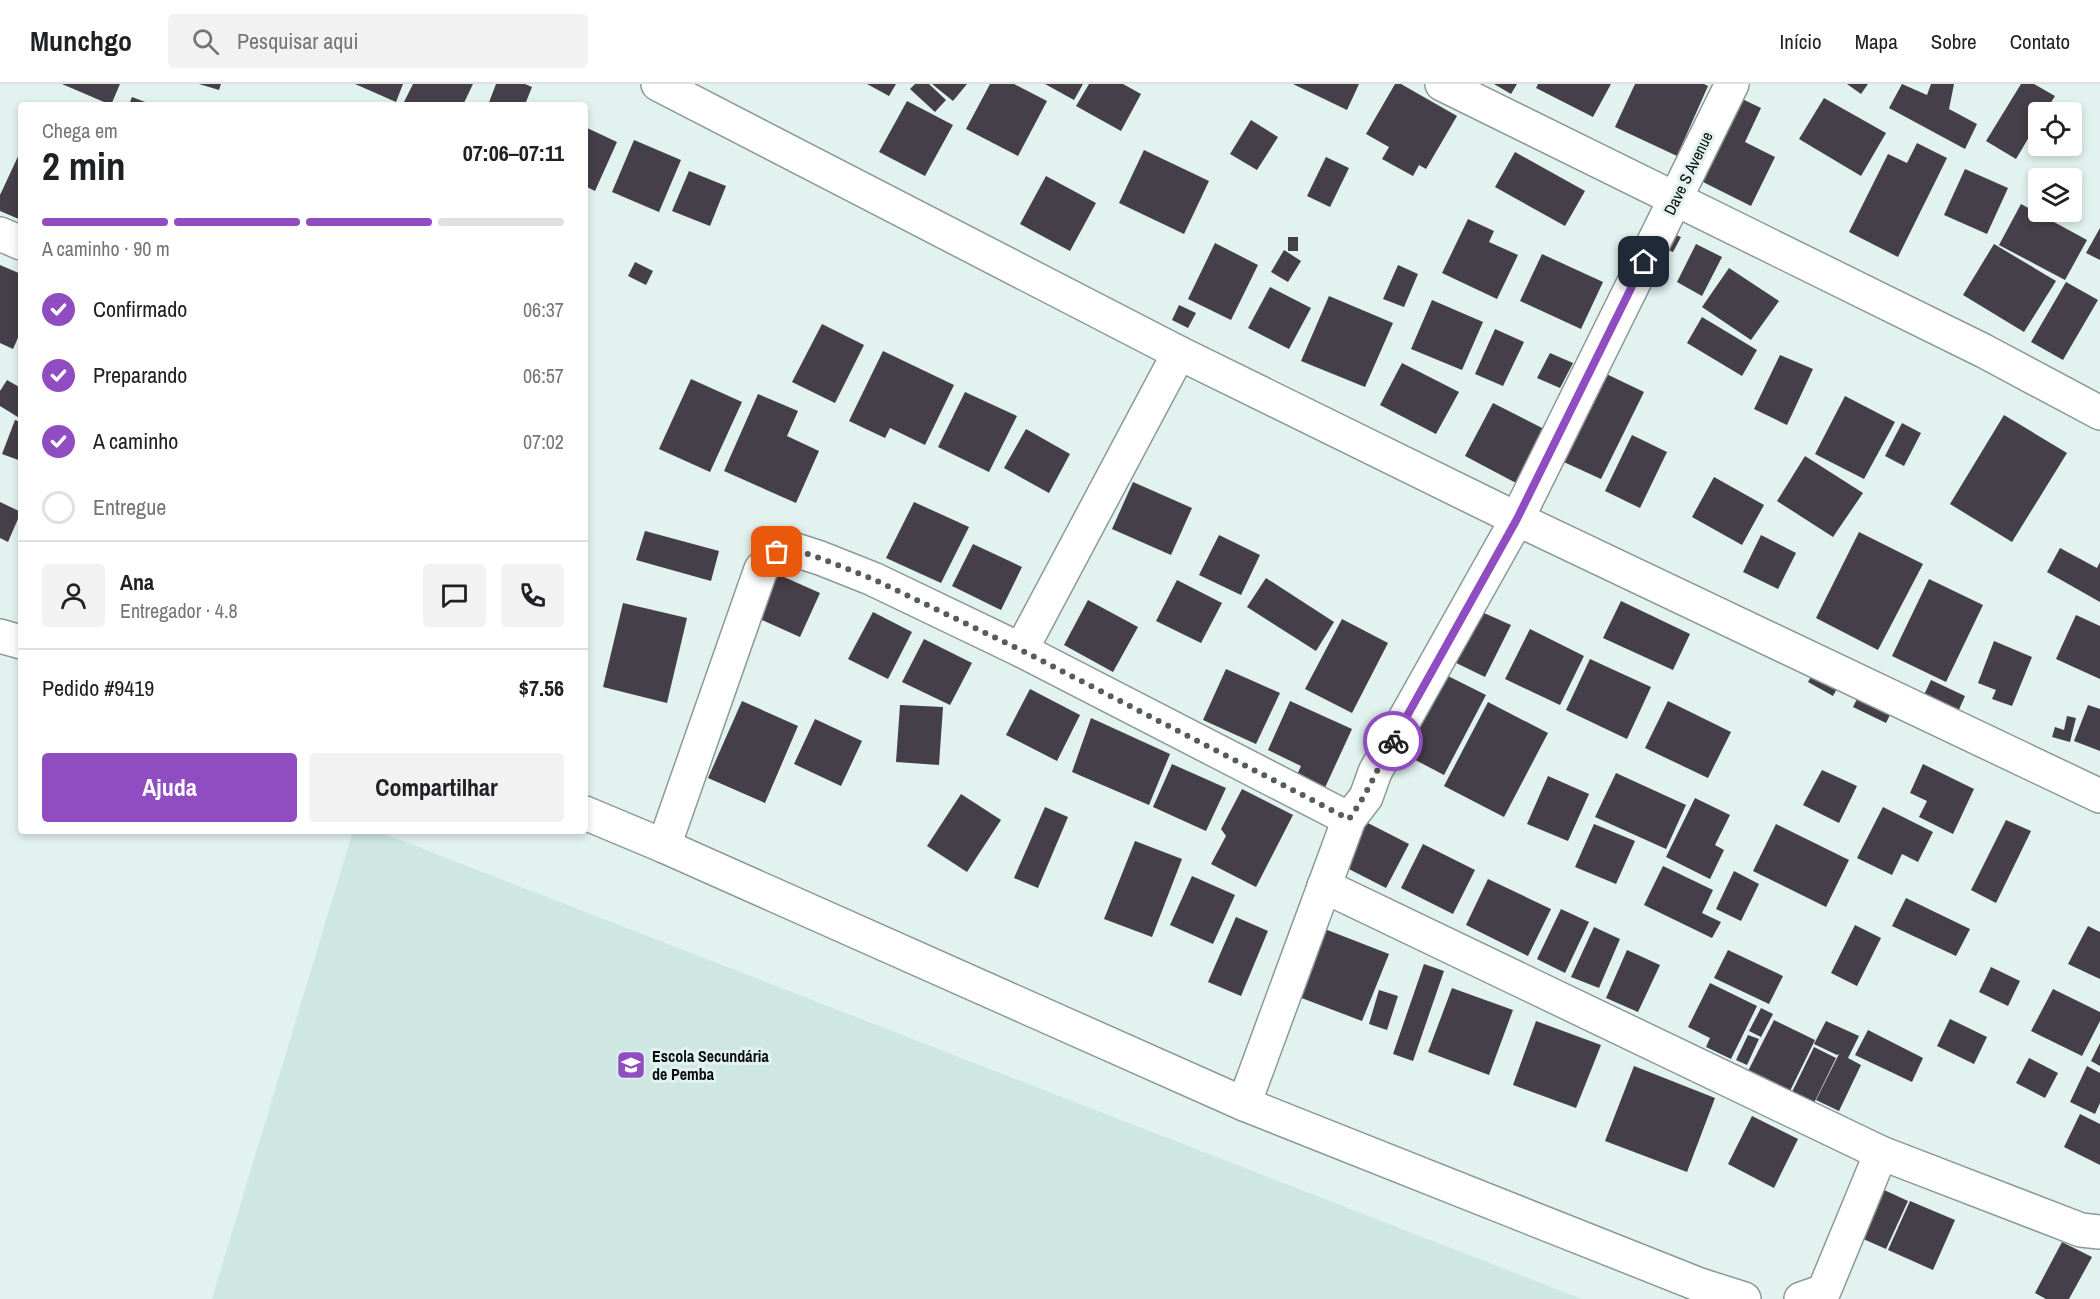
<!DOCTYPE html>
<html lang="pt">
<meta charset="utf-8">
<style>
body{margin:0;font-family:"Archivo Narrow",sans-serif;background:#f2f2f2;color:#202124;height:100vh;display:flex;flex-direction:column;font-size:22px;white-space:nowrap}
*{box-sizing:border-box;margin:0}
p{font-size:20px;color:#757577}
.icon{flex:none;width:33px;height:33px;fill:none;stroke:currentColor;stroke-width:2;stroke-linecap:round;stroke-linejoin:round}
.map{position:relative;flex:1;overflow:hidden}
.details{position:absolute;left:18px;top:18px;width:570px;height:732px;display:flex;flex-direction:column;background:#fff;border-radius:6px;box-shadow:0 3px 9px #0003}
.details>*{flex:none}
.fabs{position:absolute;left:2028px;top:18px;display:grid;gap:12px}
.fabs a{display:grid;place-items:center;width:54px;height:54px;border-radius:6px;background:#fff;box-shadow:0 3px 9px #0003;font-size:30px}
.pin{position:absolute;display:grid;place-items:center;width:51px;height:51px;color:#fff;margin:-26px;border-radius:12px;box-shadow:0 3px 9px #0006}
.courier{position:absolute;display:grid;place-items:center;width:60px;height:60px;margin:-30px;border:4px solid #904dc1;border-radius:50%;background:#fff;color:#222;box-shadow:0 2px 8px #0007}
.headline em{font-style:normal;font-weight:700}
.headline div{display:flex;flex-direction:column-reverse}
.headline{display:flex;align-items:center;justify-content:space-between;height:102px;padding:0 24px}
h1{font-size:39px;font-weight:700;line-height:45px}
.bar{display:grid;grid-template-columns:repeat(4,1fr);gap:9px 6px;align-content:center;height:72px;padding:0 24px}
.bar i{height:8px;border-radius:4px;background:#e0e0e0}
.bar .on{background:#904dc1}
.bar p{grid-column:span 4}
.line{display:flex;align-items:center;gap:15px;padding:0 24px;border-top:2px solid #e0e0e0}
.line div{flex:1}
.round{display:grid;place-items:center;flex:none;width:63px;height:63px;border-radius:6px;background:#f2f2f2}
ol{padding:0 24px;list-style:none}
li{display:flex;align-items:center;gap:18px;height:66px}
li p{margin-inline-start:auto}
li .icon{padding:6px;border-radius:50%;background:#904dc1;color:#fff;stroke-width:4}
li:last-child{color:#757577}
li i{width:33px;height:33px;border:3px solid #e0e0e0;border-radius:50%}
.cta{display:flex;gap:12px;margin-top:auto;padding:12px 24px}
.cta a{flex:1;height:69px;border-radius:6px;background:#904dc1;color:#fff;font-size:24px;font-weight:700;line-height:69px;text-align:center}
.cta a+a{background:#f2f2f2;color:#202124}
header{display:flex;align-items:center;gap:36px;box-sizing:border-box;height:84px;padding:0 30px;background:#fff;border-bottom:2px solid #e0e0e0}
header strong{font-size:28px}
nav{display:flex;gap:33px;margin-inline-start:auto;font-size:21px}
.search{width:420px;height:54px;background:#f2f2f2;display:flex;align-items:center;gap:15px;box-sizing:border-box;padding:0 21px;border-radius:6px;color:#757577;font-size:22px}
.map>svg:first-child{display:block}
.built{fill:#cee7e2}
.building{fill:#443f49}
.lines{fill:none;stroke-linecap:round;stroke-linejoin:round}
.minor-casing{stroke:#8b9a97;stroke-width:36}
.minor{stroke:#fff;stroke-width:33}
.done{stroke:#545d5b;stroke-width:6;stroke-dasharray:0 10.8}
.route{stroke:#904dc1;stroke-width:8}
.labels{text-anchor:middle;dominant-baseline:central;stroke-width:6;stroke-linejoin:round;paint-order:stroke}
.street-label{font-size:16px;fill:#080d0c;stroke:#e2f2ef}
.poi-label{font-size:16px;font-weight:bold;fill:#080d0c;stroke:#e2f2ef;text-anchor:start}
</style>
<header>
<strong>Munchgo</strong>
<div class="search"><svg class="icon" aria-label="search" viewBox="0 0 24 24"><circle cx="10" cy="10" r="6"/><path d="M15 15l6 6"/></svg>Pesquisar aqui</div>
<nav><a>Início</a><a>Mapa</a><a>Sobre</a><a>Contato</a></nav>
</header>
<div class="map">
<svg width="2100" height="1215" viewBox="0 0 2100 1215">
<rect width="100%" height="100%" fill="#e2f2ef"/>
<path class="built" d="M 353,747 L 377,747 L 1582,1215 L 212,1215 Z"/>
<g class="building">
<path d="M 62,0 L 120,0 L 111,21 Z"/>
<path d="M 199,0 L 221,0 L 219,6 Z"/>
<path d="M 355,0 L 403,0 L 396,18 Z"/>
<path d="M 413,0 L 473,0 L 463,21 L 405,21 L 403,20 Z"/>
<path d="M 496,0 L 525,0 L 532,3 L 526,18 L 533,21 L 488,21 Z"/>
<path d="M 867,0 L 896,0 L 889,12 Z"/>
<path d="M 915,0 L 929,0 L 946,16 L 935,28 L 910,5 Z"/>
<path d="M 932,0 L 967,0 L 953,17 Z"/>
<path d="M 990,0 L 1014,0 L 1047,17 L 1018,72 L 966,45 Z"/>
<path d="M 1045,0 L 1083,0 L 1074,16 Z"/>
<path d="M 1089,0 L 1123,0 L 1141,10 L 1121,47 L 1076,22 Z"/>
<path d="M 1293,0 L 1359,0 L 1347,26 Z"/>
<path d="M 1395,0 L 1401,0 L 1457,32 L 1426,85 L 1419,81 L 1413,92 L 1382,75 L 1389,63 L 1366,50 Z"/>
<path d="M 1494,0 L 1517,0 L 1511,10 Z"/>
<path d="M 1538,0 L 1611,0 L 1593,33 L 1536,4 Z"/>
<path d="M 1635,0 L 1704,0 L 1708,2 L 1677,72 L 1615,43 Z"/>
<path d="M 1847,0 L 1868,0 L 1861,10 Z"/>
<path d="M 1902,0 L 1927,11 L 1931,0 L 1954,0 L 1949,25 L 1977,40 L 1965,65 L 1889,24 Z"/>
<path d="M 2021,0 L 2034,0 L 2055,12 L 2045,28 L 2038,28 L 2038,38 L 2016,75 L 1986,57 Z"/>
<path d="M 1736,12 L 1761,24 L 1745,58 L 1775,73 L 1751,122 L 1695,94 Z"/>
<path d="M 132,13 L 153,21 L 129,21 Z"/>
<path d="M 1824,14 L 1886,49 L 1861,92 L 1799,55 Z"/>
<path d="M 907,17 L 953,41 L 925,92 L 879,68 Z"/>
<path d="M 1251,36 L 1278,53 L 1257,86 L 1230,70 Z"/>
<path d="M 585,43 L 617,58 L 595,107 L 585,102 Z"/>
<path d="M 634,56 L 681,76 L 659,128 L 612,108 Z"/>
<path d="M 1917,59 L 1947,74 L 1898,173 L 1849,148 L 1888,70 L 1907,79 Z"/>
<path d="M 21,66 L 21,136 L 0,127 L 0,111 Z"/>
<path d="M 1144,66 L 1209,97 L 1184,150 L 1119,119 Z"/>
<path d="M 1515,68 L 1585,107 L 1565,142 L 1495,103 Z"/>
<path d="M 1326,73 L 1349,84 L 1330,123 L 1307,112 Z"/>
<path d="M 1965,85 L 2008,104 L 1987,150 L 1944,131 Z"/>
<path d="M 689,87 L 726,102 L 710,142 L 672,127 Z"/>
<path d="M 1046,92 L 1096,119 L 1070,167 L 1020,140 Z"/>
<path d="M 2021,120 L 2087,156 L 2065,196 L 1999,161 Z"/>
<path d="M 1468,135 L 1494,147 L 1489,158 L 1518,171 L 1497,215 L 1442,189 Z"/>
<path d="M 2100,144 L 2100,176 L 2086,169 Z"/>
<path d="M 1665,147 L 1681,153 L 1673,168 L 1659,162 Z"/>
<rect x="1288" y="153" width="10" height="14"/>
<path d="M 1215,159 L 1258,181 L 1231,236 L 1188,215 Z"/>
<path d="M 1696,160 L 1722,173 L 1702,212 L 1677,198 Z"/>
<path d="M 1994,160 L 2056,197 L 2024,248 L 1963,211 Z"/>
<path d="M 1284,166 L 1301,177 L 1288,198 L 1271,188 Z"/>
<path d="M 1542,170 L 1603,198 L 1581,245 L 1520,217 Z"/>
<path d="M 635,178 L 653,187 L 646,201 L 628,192 Z"/>
<path d="M 0,181 L 21,190 L 21,247 L 13,265 L 0,259 Z"/>
<path d="M 1398,181 L 1418,190 L 1404,223 L 1383,215 Z"/>
<path d="M 1729,184 L 1779,217 L 1751,256 L 1702,223 Z"/>
<path d="M 2066,198 L 2098,216 L 2063,276 L 2031,258 Z"/>
<path d="M 1270,203 L 1311,224 L 1289,265 L 1248,244 Z"/>
<path d="M 1329,212 L 1393,239 L 1365,303 L 1301,277 Z"/>
<path d="M 1432,216 L 1483,238 L 1462,286 L 1411,265 Z"/>
<path d="M 1179,221 L 1196,229 L 1188,244 L 1172,236 Z"/>
<path d="M 1702,233 L 1757,266 L 1742,292 L 1687,259 Z"/>
<path d="M 822,240 L 864,261 L 835,319 L 792,298 Z"/>
<path d="M 1495,245 L 1524,258 L 1503,302 L 1475,290 Z"/>
<path d="M 883,267 L 954,301 L 925,361 L 890,344 L 885,354 L 849,337 Z"/>
<path d="M 1550,269 L 1573,279 L 1560,304 L 1537,294 Z"/>
<path d="M 1780,271 L 1813,285 L 1787,341 L 1754,325 Z"/>
<path d="M 1402,279 L 1459,308 L 1436,350 L 1380,321 Z"/>
<path d="M 1598,286 L 1644,308 L 1601,395 L 1555,374 Z"/>
<path d="M 691,295 L 742,318 L 710,388 L 659,365 Z"/>
<path d="M 7,296 L 21,304 L 21,335 L 0,322 L 0,307 Z"/>
<path d="M 965,308 L 1017,332 L 989,388 L 938,363 Z"/>
<path d="M 758,310 L 798,327 L 787,352 L 819,367 L 796,419 L 724,387 Z"/>
<path d="M 1845,312 L 1895,338 L 1864,395 L 1815,370 Z"/>
<path d="M 1493,319 L 1544,345 L 1516,399 L 1465,372 Z"/>
<path d="M 2004,331 L 2067,369 L 2012,458 L 1950,420 Z"/>
<path d="M 15,336 L 21,338 L 21,377 L 2,370 Z"/>
<path d="M 1902,339 L 1921,349 L 1904,382 L 1885,372 Z"/>
<path d="M 1026,345 L 1070,370 L 1049,409 L 1004,384 Z"/>
<path d="M 1632,351 L 1667,368 L 1640,424 L 1605,407 Z"/>
<path d="M 1805,372 L 1863,409 L 1833,453 L 1777,417 Z"/>
<path d="M 1714,393 L 1764,421 L 1742,461 L 1692,433 Z"/>
<path d="M 1133,398 L 1192,424 L 1171,471 L 1112,445 Z"/>
<path d="M 0,418 L 21,428 L 8,458 L 0,454 Z"/>
<path d="M 914,418 L 969,443 L 941,499 L 886,474 Z"/>
<path d="M 645,447 L 719,467 L 711,497 L 636,476 Z"/>
<path d="M 1859,448 L 1923,480 L 1878,566 L 1816,534 Z"/>
<path d="M 1219,451 L 1260,471 L 1241,511 L 1199,491 Z"/>
<path d="M 1761,451 L 1796,469 L 1778,505 L 1743,488 Z"/>
<path d="M 973,460 L 1022,483 L 1001,526 L 952,502 Z"/>
<path d="M 2060,464 L 2097,484 L 2100,478 L 2100,518 L 2047,488 Z"/>
<path d="M 775,489 L 820,509 L 800,553 L 755,533 Z"/>
<path d="M 1266,494 L 1334,538 L 1316,567 L 1247,523 Z"/>
<path d="M 1929,495 L 1983,521 L 1946,598 L 1892,572 Z"/>
<path d="M 1177,496 L 1222,519 L 1201,559 L 1156,537 Z"/>
<path d="M 1088,516 L 1138,543 L 1113,588 L 1064,561 Z"/>
<path d="M 1621,517 L 1690,550 L 1673,586 L 1603,554 Z"/>
<path d="M 623,519 L 687,534 L 667,619 L 603,603 Z"/>
<path d="M 1475,525 L 1511,541 L 1485,593 L 1450,576 Z"/>
<path d="M 873,528 L 912,548 L 888,595 L 848,575 Z"/>
<path d="M 2076,531 L 2100,542 L 2100,595 L 2056,575 Z"/>
<path d="M 1342,535 L 1388,559 L 1352,629 L 1305,605 Z"/>
<path d="M 1530,545 L 1584,572 L 1560,621 L 1505,595 Z"/>
<path d="M 924,555 L 972,579 L 950,621 L 902,598 Z"/>
<path d="M 1994,557 L 2032,573 L 2012,622 L 1992,615 L 1996,606 L 1978,599 Z"/>
<path d="M 1590,575 L 1651,603 L 1627,655 L 1566,626 Z"/>
<path d="M 1816,584 L 1840,599 L 1833,612 L 1808,598 Z"/>
<path d="M 1226,585 L 1280,609 L 1256,660 L 1203,636 Z"/>
<path d="M 1444,590 L 1486,611 L 1444,691 L 1402,669 Z"/>
<path d="M 1931,596 L 1965,612 L 1957,630 L 1923,613 Z"/>
<path d="M 1030,605 L 1080,631 L 1057,677 L 1006,651 Z"/>
<path d="M 1860,609 L 1893,625 L 1886,639 L 1853,623 Z"/>
<path d="M 742,617 L 798,642 L 765,719 L 708,694 Z"/>
<path d="M 1290,617 L 1352,645 L 1323,708 L 1295,695 L 1301,682 L 1268,666 Z"/>
<path d="M 1668,617 L 1731,648 L 1708,694 L 1645,664 Z"/>
<path d="M 1488,618 L 1548,649 L 1504,733 L 1444,702 Z"/>
<path d="M 900,621 L 943,623 L 939,681 L 896,678 Z"/>
<path d="M 2088,621 L 2100,625 L 2100,667 L 2074,657 Z"/>
<path d="M 2067,632 L 2076,634 L 2070,658 L 2052,653 L 2055,643 L 2064,646 Z"/>
<path d="M 1091,634 L 1170,670 L 1149,721 L 1072,688 Z"/>
<path d="M 815,635 L 862,657 L 841,702 L 794,680 Z"/>
<path d="M 1172,680 L 1226,704 L 1206,747 L 1153,723 Z"/>
<path d="M 1923,680 L 1974,705 L 1953,750 L 1919,733 L 1927,717 L 1910,709 Z"/>
<path d="M 1822,686 L 1857,702 L 1839,739 L 1803,721 Z"/>
<path d="M 1616,689 L 1686,721 L 1666,765 L 1595,733 Z"/>
<path d="M 1548,692 L 1589,710 L 1568,757 L 1527,740 Z"/>
<path d="M 1242,705 L 1293,731 L 1256,803 L 1211,780 L 1226,752 L 1221,745 Z"/>
<path d="M 961,710 L 1001,736 L 967,788 L 927,762 Z"/>
<path d="M 1695,714 L 1730,731 L 1715,761 L 1724,766 L 1710,795 L 1666,773 Z"/>
<path d="M 1045,723 L 1068,733 L 1038,804 L 1014,794 Z"/>
<path d="M 1883,723 L 1933,748 L 1918,778 L 1902,770 L 1892,791 L 1857,774 Z"/>
<path d="M 2006,736 L 2031,747 L 1996,819 L 1971,806 Z"/>
<path d="M 1364,737 L 1409,760 L 1386,804 L 1341,781 Z"/>
<path d="M 1594,740 L 1635,757 L 1616,800 L 1575,783 Z"/>
<path d="M 1776,740 L 1849,776 L 1826,823 L 1753,787 Z"/>
<path d="M 1135,757 L 1182,775 L 1152,853 L 1104,835 Z"/>
<path d="M 1423,760 L 1475,786 L 1453,830 L 1401,804 Z"/>
<path d="M 1663,782 L 1713,806 L 1702,829 L 1721,838 L 1712,854 L 1644,821 Z"/>
<path d="M 1734,787 L 1759,800 L 1741,837 L 1716,825 Z"/>
<path d="M 1192,792 L 1235,811 L 1213,860 L 1170,841 Z"/>
<path d="M 1488,795 L 1551,825 L 1528,872 L 1466,841 Z"/>
<path d="M 1906,814 L 1970,845 L 1956,872 L 1892,842 Z"/>
<path d="M 1561,825 L 1589,838 L 1565,889 L 1537,875 Z"/>
<path d="M 1236,833 L 1268,847 L 1241,912 L 1208,898 Z"/>
<path d="M 1855,841 L 1881,854 L 1857,902 L 1831,889 Z"/>
<path d="M 1317,842 L 1389,870 L 1362,937 L 1291,910 Z"/>
<path d="M 2088,842 L 2100,848 L 2100,895 L 2068,880 Z"/>
<path d="M 1594,843 L 1620,855 L 1599,904 L 1571,893 Z"/>
<path d="M 1627,866 L 1660,881 L 1638,928 L 1606,914 Z"/>
<path d="M 1728,866 L 1783,892 L 1769,920 L 1714,894 Z"/>
<path d="M 1424,880 L 1444,887 L 1413,977 L 1393,970 Z"/>
<path d="M 1991,883 L 2020,897 L 2008,922 L 1979,908 Z"/>
<path d="M 1710,899 L 1757,922 L 1731,975 L 1706,963 L 1710,954 L 1688,943 Z"/>
<path d="M 1452,904 L 1513,926 L 1489,991 L 1428,968 Z"/>
<path d="M 2053,905 L 2100,928 L 2100,937 L 2082,972 L 2031,947 Z"/>
<path d="M 1379,906 L 1398,912 L 1387,946 L 1369,940 Z"/>
<path d="M 1761,924 L 1773,930 L 1761,953 L 1749,947 Z"/>
<path d="M 1950,935 L 1987,953 L 1974,980 L 1937,962 Z"/>
<path d="M 1774,936 L 1815,956 L 1789,1009 L 1747,989 Z"/>
<path d="M 1536,937 L 1601,961 L 1576,1024 L 1513,1001 Z"/>
<path d="M 1826,937 L 1859,952 L 1848,974 L 1861,981 L 1839,1027 L 1816,1016 L 1839,970 L 1837,971 L 1814,960 Z"/>
<path d="M 1868,946 L 1923,974 L 1912,998 L 1855,971 Z"/>
<path d="M 1748,951 L 1759,955 L 1747,981 L 1736,976 Z"/>
<path d="M 2100,959 L 2100,982 L 2091,977 Z"/>
<path d="M 1814,963 L 1836,974 L 1814,1019 L 1792,1008 Z"/>
<path d="M 2029,974 L 2058,989 L 2045,1014 L 2016,999 Z"/>
<path d="M 1634,982 L 1715,1014 L 1687,1088 L 1605,1057 Z"/>
<path d="M 2087,982 L 2100,989 L 2100,1019 L 2095,1030 L 2070,1018 Z"/>
<path d="M 2080,1030 L 2100,1040 L 2100,1081 L 2064,1063 Z"/>
<path d="M 1752,1032 L 1798,1055 L 1774,1104 L 1728,1080 Z"/>
<path d="M 1882,1105 L 1908,1117 L 1886,1165 L 1861,1154 Z"/>
<path d="M 1910,1117 L 1955,1136 L 1933,1186 L 1888,1166 Z"/>
<path d="M 2062,1158 L 2092,1173 L 2069,1215 L 2046,1215 L 2035,1209 Z"/>
</g>
<g class="lines">
<g class="minor-casing">
<g id="minor">
<path d="M 658,0 L 1179,269 L 1517,435 L 2100,712"/>
<path d="M 1442,0 L 1984,267 L 2100,329"/>
<path d="M 0,150 L 21,159"/>
<path d="M 0,552 L 21,558"/>
<path d="M 1021,566 L 1179,269"/>
<path d="M 585,729 L 664,762 L 1244,1020 L 1700,1201 L 1744,1215"/>
<path d="M 664,762 L 761,485 L 777,468 L 789,464 L 820,474 L 873,495 L 1021,566 L 1349,735"/>
<path d="M 1324,802 L 1881,1069 L 2081,1146 L 2100,1148"/>
<path d="M 1244,1020 L 1349,735 L 1366,713 L 1375,688 L 1517,435 L 1732,0"/>
<path d="M 1801,1215 L 1824,1207 L 1881,1069"/>
</g>
</g>
<use href="#minor" class="minor"/>
</g>
<g class="lines">
<path class="done" d="M 777,468 L 789,464 L 820,474 L 873,495 L 1021,566 L 1349,735 C 1367,711 1378,683 1393,657"/>
<path class="route" d="M 1393,657 L 1517,435 L 1644,178"/>
</g>
<defs>
<g id="school-square" transform="scale(1.5)"><rect x="-9" y="-9" width="18" height="18" rx="4" fill="#904dc1" stroke="#e2f2ef"/><path d="M0-5L7-2L0 1L-7-2ZM-4 1L0 2.5L4 1V4Q0 6-4 4Z" fill="#fff"/></g>
</defs>
<g fill-rule="evenodd">
<use href="#school-square" x="631" y="981"/>
</g>
<g class="labels">
<g class="street-label">
<text transform="translate(1688 89) rotate(-64)">Dave S Avenue</text>
</g>
<g class="poi-label">
<text x="652" y="972">Escola Secundária<tspan x="652" dy="18">de Pemba</tspan></text>
</g>
</g>
</svg>
<div class="fabs">
<a><svg class="icon" aria-label="locate" viewBox="0 0 24 24"><circle cx="12" cy="12" r="6"/><path d="M12 2v4M12 18v4M2 12h4M18 12h4"/></svg></a>
<a><svg class="icon" aria-label="layers" viewBox="0 0 24 24"><path d="M12 4l9 5-9 5-9-5zM3 14l9 5 9-5"/></svg></a>
</div>
<div class="pin" style="left:777px;top:468px;background:#ea580c"><svg class="icon" aria-label="bag" viewBox="0 0 24 24"><path d="M5 8h14l-1 12H6zM9 8a3 3 0 0 1 6 0"/></svg></div>
<div class="pin" style="left:1644px;top:178px;background:#1f2937"><svg class="icon" aria-label="home" viewBox="0 0 24 24"><path d="M3 11l9-7 9 7M6 9v11h12V9"/></svg></div>
<div class="courier" style="left:1393px;top:657px"><svg class="icon" aria-label="bike" viewBox="0 0 24 24"><circle cx="6" cy="16" r="4"/><circle cx="18" cy="16" r="4"/><path d="M6 16l4-8h5l3 8M10 8l3 8H6M13 5h3"/></svg></div>
<section class="details">
<div class="headline"><div><h1>2 min</h1><p>Chega em</p></div><em>07:06–07:11</em></div>
<div class="bar"><i class="on"></i><i class="on"></i><i class="on"></i><i></i><p>A caminho · 90 m</p></div>
<ol>
<li><svg class="icon" aria-label="check" viewBox="0 0 24 24"><path d="M5 12l5 5 9-10"/></svg>Confirmado<p>06:37</p></li>
<li><svg class="icon" aria-label="check" viewBox="0 0 24 24"><path d="M5 12l5 5 9-10"/></svg>Preparando<p>06:57</p></li>
<li><svg class="icon" aria-label="check" viewBox="0 0 24 24"><path d="M5 12l5 5 9-10"/></svg>A caminho<p>07:02</p></li>
<li><i></i>Entregue</li>
</ol>
<div class="line" style="height:108px"><a class="round"><svg class="icon" aria-label="person" viewBox="0 0 24 24"><circle cx="12" cy="8" r="4"/><path d="M4 21q1-7 8-7t8 7"/></svg></a><div><b>Ana</b><p>Entregador · 4.8</p></div><a class="round"><svg class="icon" aria-label="chat" viewBox="0 0 24 24"><path d="M4 5h16v11H9l-5 4z"/></svg></a><a class="round"><svg class="icon" aria-label="phone" viewBox="0 0 24 24"><path d="M5 4h4l2 5-3 2q2 4 5 5l2-3 5 2v4C11 20 4 13 5 4z"/></svg></a></div>
<div class="line" style="height:78px"><div>Pedido #9419</div><b>$7.56</b></div>
<div class="cta"><a>Ajuda</a><a>Compartilhar</a></div>
</section>
</div>
